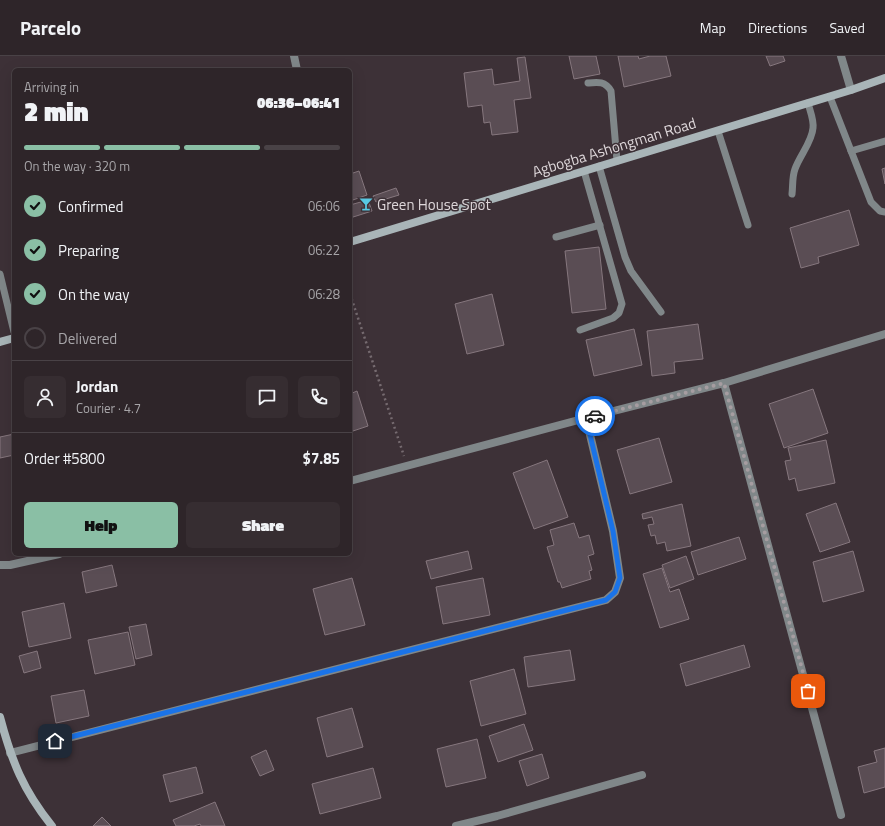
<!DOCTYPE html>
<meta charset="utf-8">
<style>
body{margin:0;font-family:"Titillium Web",sans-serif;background:#362d31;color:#f1f3f6;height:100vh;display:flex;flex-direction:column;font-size:15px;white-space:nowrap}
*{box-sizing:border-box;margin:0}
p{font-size:13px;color:#a7a5a8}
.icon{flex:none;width:22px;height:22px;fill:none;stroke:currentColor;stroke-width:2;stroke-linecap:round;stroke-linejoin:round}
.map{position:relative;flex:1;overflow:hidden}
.side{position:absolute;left:12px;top:12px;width:340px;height:488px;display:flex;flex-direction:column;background:#2e2529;border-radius:6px;box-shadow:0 4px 16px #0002,0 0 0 1px #494246}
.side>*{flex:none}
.pin{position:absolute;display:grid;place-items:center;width:34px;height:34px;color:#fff;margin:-17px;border-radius:8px;box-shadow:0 2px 6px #0006}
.courier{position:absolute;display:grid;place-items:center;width:40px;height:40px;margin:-20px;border:3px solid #1a73e8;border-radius:50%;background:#fff;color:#222;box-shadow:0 1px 5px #0007}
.overview em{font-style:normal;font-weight:800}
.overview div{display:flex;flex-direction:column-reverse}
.overview{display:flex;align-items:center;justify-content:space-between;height:68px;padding:0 12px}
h1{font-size:26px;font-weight:800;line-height:30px}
.bar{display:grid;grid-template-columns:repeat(4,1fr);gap:6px 4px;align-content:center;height:48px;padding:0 12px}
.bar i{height:5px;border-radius:3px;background:#494246}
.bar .on{background:#8abfa5}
.bar p{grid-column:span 4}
.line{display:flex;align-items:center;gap:10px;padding:0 12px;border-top:1px solid #494246}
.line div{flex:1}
.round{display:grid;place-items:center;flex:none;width:42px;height:42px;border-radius:6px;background:#362d31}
ol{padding:0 12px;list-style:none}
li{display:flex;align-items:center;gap:12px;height:44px}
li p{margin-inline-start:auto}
li .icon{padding:4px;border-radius:50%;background:#8abfa5;color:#111;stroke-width:4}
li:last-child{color:#a7a5a8}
li i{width:22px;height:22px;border:2px solid #494246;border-radius:50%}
.primary-button{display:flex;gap:8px;margin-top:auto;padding:8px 12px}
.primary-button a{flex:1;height:46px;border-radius:6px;background:#8abfa5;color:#111;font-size:16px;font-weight:800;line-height:46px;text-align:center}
.primary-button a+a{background:#362d31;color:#f1f3f6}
header{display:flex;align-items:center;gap:24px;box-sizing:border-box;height:56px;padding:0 20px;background:#2e2529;border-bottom:1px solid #494246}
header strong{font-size:19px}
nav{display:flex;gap:22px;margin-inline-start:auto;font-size:14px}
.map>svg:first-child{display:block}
.building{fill:#5a4d54;stroke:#86777e}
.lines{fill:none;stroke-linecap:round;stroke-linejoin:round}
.path{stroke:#766b70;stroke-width:2.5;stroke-dasharray:2 3;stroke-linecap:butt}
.lane{stroke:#808789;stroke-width:7}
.street{stroke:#808789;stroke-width:8}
.secondary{stroke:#a9b5b8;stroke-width:8}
.done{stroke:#a69da1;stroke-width:4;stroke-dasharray:0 7.2}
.route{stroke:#1a73e8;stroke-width:5}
.labels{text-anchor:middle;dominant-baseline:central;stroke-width:3;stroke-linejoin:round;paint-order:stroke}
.street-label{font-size:15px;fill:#ded7da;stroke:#3d3137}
.poi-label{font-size:15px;fill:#ded7da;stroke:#3d3137;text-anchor:start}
</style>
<header>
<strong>Parcelo</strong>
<nav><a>Map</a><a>Directions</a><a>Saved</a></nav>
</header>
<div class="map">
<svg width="885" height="770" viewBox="0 0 885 770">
<rect width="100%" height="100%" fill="#3d3137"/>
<g class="building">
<path d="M 569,0 L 596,0 L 600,18 L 574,23 Z"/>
<path d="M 618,0 L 638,0 L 639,3 L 650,0 L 666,0 L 671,20 L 624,31 Z"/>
<path d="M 766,0 L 783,0 L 785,5 L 770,10 Z"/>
<path d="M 525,1 L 531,42 L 514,44 L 518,76 L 492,79 L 490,66 L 484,67 L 482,49 L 468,51 L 464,17 L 492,13 L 494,29 L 520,25 L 517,2 Z"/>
<path d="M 885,112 L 885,128 L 882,113 Z"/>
<path d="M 359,115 L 367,139 L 350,145 L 350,118 Z"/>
<path d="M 396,132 L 399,139 L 376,146 L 373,140 Z"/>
<path d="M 368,144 L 372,155 L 350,162 L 350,149 Z"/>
<path d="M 849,154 L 859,189 L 818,201 L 819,207 L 801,212 L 790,172 Z"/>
<path d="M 599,191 L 606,253 L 572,257 L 565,195 Z"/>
<path d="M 492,238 L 504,289 L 467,298 L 455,248 Z"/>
<path d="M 698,268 L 703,303 L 674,306 L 675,317 L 652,320 L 647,275 Z"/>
<path d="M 634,273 L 642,309 L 594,320 L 586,284 Z"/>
<path d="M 813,333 L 828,377 L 784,392 L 769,348 Z"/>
<path d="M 357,335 L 368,370 L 350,376 L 350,338 Z"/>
<path d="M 14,378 L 14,399 L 0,402 L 0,381 Z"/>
<path d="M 659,382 L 672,426 L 630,438 L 617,394 Z"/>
<path d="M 826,384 L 835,427 L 798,435 L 795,422 L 789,424 L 785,405 L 791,404 L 788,392 Z"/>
<path d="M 547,404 L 568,461 L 534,473 L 513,417 Z"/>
<path d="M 836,447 L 850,486 L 820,496 L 806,458 Z"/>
<path d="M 682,448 L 691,490 L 667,495 L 665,486 L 657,488 L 655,479 L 651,480 L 648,469 L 654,468 L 652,461 L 643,463 L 642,458 Z"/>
<path d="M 574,467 L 579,482 L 589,479 L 594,498 L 588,500 L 592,514 L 589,515 L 591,523 L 562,532 L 560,526 L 558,526 L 547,491 L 554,489 L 550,474 Z"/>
<path d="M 739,481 L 746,503 L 698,519 L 691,496 Z"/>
<path d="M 468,495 L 472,513 L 431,523 L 426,505 Z"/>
<path d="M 853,495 L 864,535 L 823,546 L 813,506 Z"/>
<path d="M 686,500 L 694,523 L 670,532 L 662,509 Z"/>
<path d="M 112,509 L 117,530 L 86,537 L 82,516 Z"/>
<path d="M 662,512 L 670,536 L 679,533 L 689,563 L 660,572 L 643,518 Z"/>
<path d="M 352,522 L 365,569 L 325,579 L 313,533 Z"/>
<path d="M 483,522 L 490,559 L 443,568 L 436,531 Z"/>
<path d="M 64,547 L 71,582 L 29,591 L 22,556 Z"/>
<path d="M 146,568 L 152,599 L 136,603 L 129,571 Z"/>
<path d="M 128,576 L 135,609 L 95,618 L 88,584 Z"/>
<path d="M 744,589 L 750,611 L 686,630 L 680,608 Z"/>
<path d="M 570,594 L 575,624 L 528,631 L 524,601 Z"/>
<path d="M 37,595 L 41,612 L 24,617 L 19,600 Z"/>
<path d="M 514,613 L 526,658 L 481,670 L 470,625 Z"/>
<path d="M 84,634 L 89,660 L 56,667 L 51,640 Z"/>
<path d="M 352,652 L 363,691 L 327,701 L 317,662 Z"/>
<path d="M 524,668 L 533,694 L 498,706 L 489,680 Z"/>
<path d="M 477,683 L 486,722 L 446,731 L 437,693 Z"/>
<path d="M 885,692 L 885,731 L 864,737 L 858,711 L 877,706 L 874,695 Z"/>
<path d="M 266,694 L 274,714 L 260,720 L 251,701 Z"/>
<path d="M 542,698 L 549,722 L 527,730 L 519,705 Z"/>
<path d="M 196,711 L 203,737 L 170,746 L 163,719 Z"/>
<path d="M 373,712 L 381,742 L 320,758 L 312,728 Z"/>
<path d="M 215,746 L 225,770 L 201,770 L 200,768 L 194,770 L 176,770 L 173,764 Z"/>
<path d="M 102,761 L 111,770 L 93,770 Z"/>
</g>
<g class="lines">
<path class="path" d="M 350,238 L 404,400"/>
<g class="lane">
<path d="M 588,27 C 598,26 605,25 611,35 L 617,105"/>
<path d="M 830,41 L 871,146 L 880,155 L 885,156"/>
<path d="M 718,75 L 748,169"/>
<path d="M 851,95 L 885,85"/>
<path d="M 599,110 L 625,201 L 631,215 L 661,256"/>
<path d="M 792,138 C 793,130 792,121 795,113 C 800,99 812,86 813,72 C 814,64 810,55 808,47"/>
<path d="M 556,181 L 600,169"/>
<path d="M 0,218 L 14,276"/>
<path d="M 580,274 L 613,262 L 619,257 L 622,248 L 584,115"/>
</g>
<g class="street">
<path d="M 294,0 L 297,14"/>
<path d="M 841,0 L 851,34"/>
<path d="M 724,327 L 841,759"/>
<path d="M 350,425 L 586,362 L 724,327 L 885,278"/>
<path d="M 0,509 L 10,509 L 59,498"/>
<path d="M 10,697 L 606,544 L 615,536 L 620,522 L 613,475 L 586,362"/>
<path d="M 456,770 L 497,760 L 642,719"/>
</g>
<g class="secondary">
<path d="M 350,186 L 851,34 L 885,22"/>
<path d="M 0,286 L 14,282"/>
<path d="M 0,661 C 12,706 23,734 52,770"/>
</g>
</g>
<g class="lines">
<path class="done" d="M 595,360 L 724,327 L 808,635"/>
<path class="route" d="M 55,685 L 606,544 L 615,536 L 620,522 L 613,475 L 586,362 L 595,360"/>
</g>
<defs>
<g id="bar-bare" transform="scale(1.08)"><path d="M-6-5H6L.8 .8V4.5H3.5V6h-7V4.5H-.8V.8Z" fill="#58c9e3" stroke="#3d3137" stroke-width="2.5" paint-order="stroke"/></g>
</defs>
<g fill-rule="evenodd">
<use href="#bar-bare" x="366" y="148"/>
</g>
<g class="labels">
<g class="street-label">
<text transform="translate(614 91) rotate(-17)">Agbogba Ashongman Road</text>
</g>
<g class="poi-label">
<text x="377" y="148">Green House Spot</text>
</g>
</g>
</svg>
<div class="pin" style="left:808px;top:635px;background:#ea580c"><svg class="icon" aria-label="bag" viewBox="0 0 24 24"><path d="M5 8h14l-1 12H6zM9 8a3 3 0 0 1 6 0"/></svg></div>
<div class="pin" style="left:55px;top:685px;background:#1f2937"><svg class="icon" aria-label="home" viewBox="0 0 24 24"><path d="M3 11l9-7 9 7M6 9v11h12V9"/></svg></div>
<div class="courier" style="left:595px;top:360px"><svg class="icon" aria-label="car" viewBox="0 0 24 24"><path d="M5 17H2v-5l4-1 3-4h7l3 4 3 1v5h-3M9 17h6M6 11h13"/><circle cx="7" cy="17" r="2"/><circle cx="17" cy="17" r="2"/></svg></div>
<section class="side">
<div class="overview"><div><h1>2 min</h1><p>Arriving in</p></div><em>06:36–06:41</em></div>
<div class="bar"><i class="on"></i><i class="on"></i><i class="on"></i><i></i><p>On the way · 320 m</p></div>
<ol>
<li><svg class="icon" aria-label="check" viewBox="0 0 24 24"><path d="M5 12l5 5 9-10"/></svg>Confirmed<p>06:06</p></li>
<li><svg class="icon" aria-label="check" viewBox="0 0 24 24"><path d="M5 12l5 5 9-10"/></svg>Preparing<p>06:22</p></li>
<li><svg class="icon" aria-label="check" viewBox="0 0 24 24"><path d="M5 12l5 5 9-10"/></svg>On the way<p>06:28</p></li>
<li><i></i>Delivered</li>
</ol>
<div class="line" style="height:72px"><a class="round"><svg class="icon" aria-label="person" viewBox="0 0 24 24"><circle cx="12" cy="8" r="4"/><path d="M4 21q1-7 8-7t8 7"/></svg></a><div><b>Jordan</b><p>Courier · 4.7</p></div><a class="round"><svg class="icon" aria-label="chat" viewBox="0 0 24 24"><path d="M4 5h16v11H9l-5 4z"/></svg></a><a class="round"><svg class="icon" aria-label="phone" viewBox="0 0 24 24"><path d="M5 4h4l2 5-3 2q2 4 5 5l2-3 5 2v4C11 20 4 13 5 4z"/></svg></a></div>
<div class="line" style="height:52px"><div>Order #5800</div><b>$7.85</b></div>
<div class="primary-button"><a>Help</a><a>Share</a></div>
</section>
</div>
